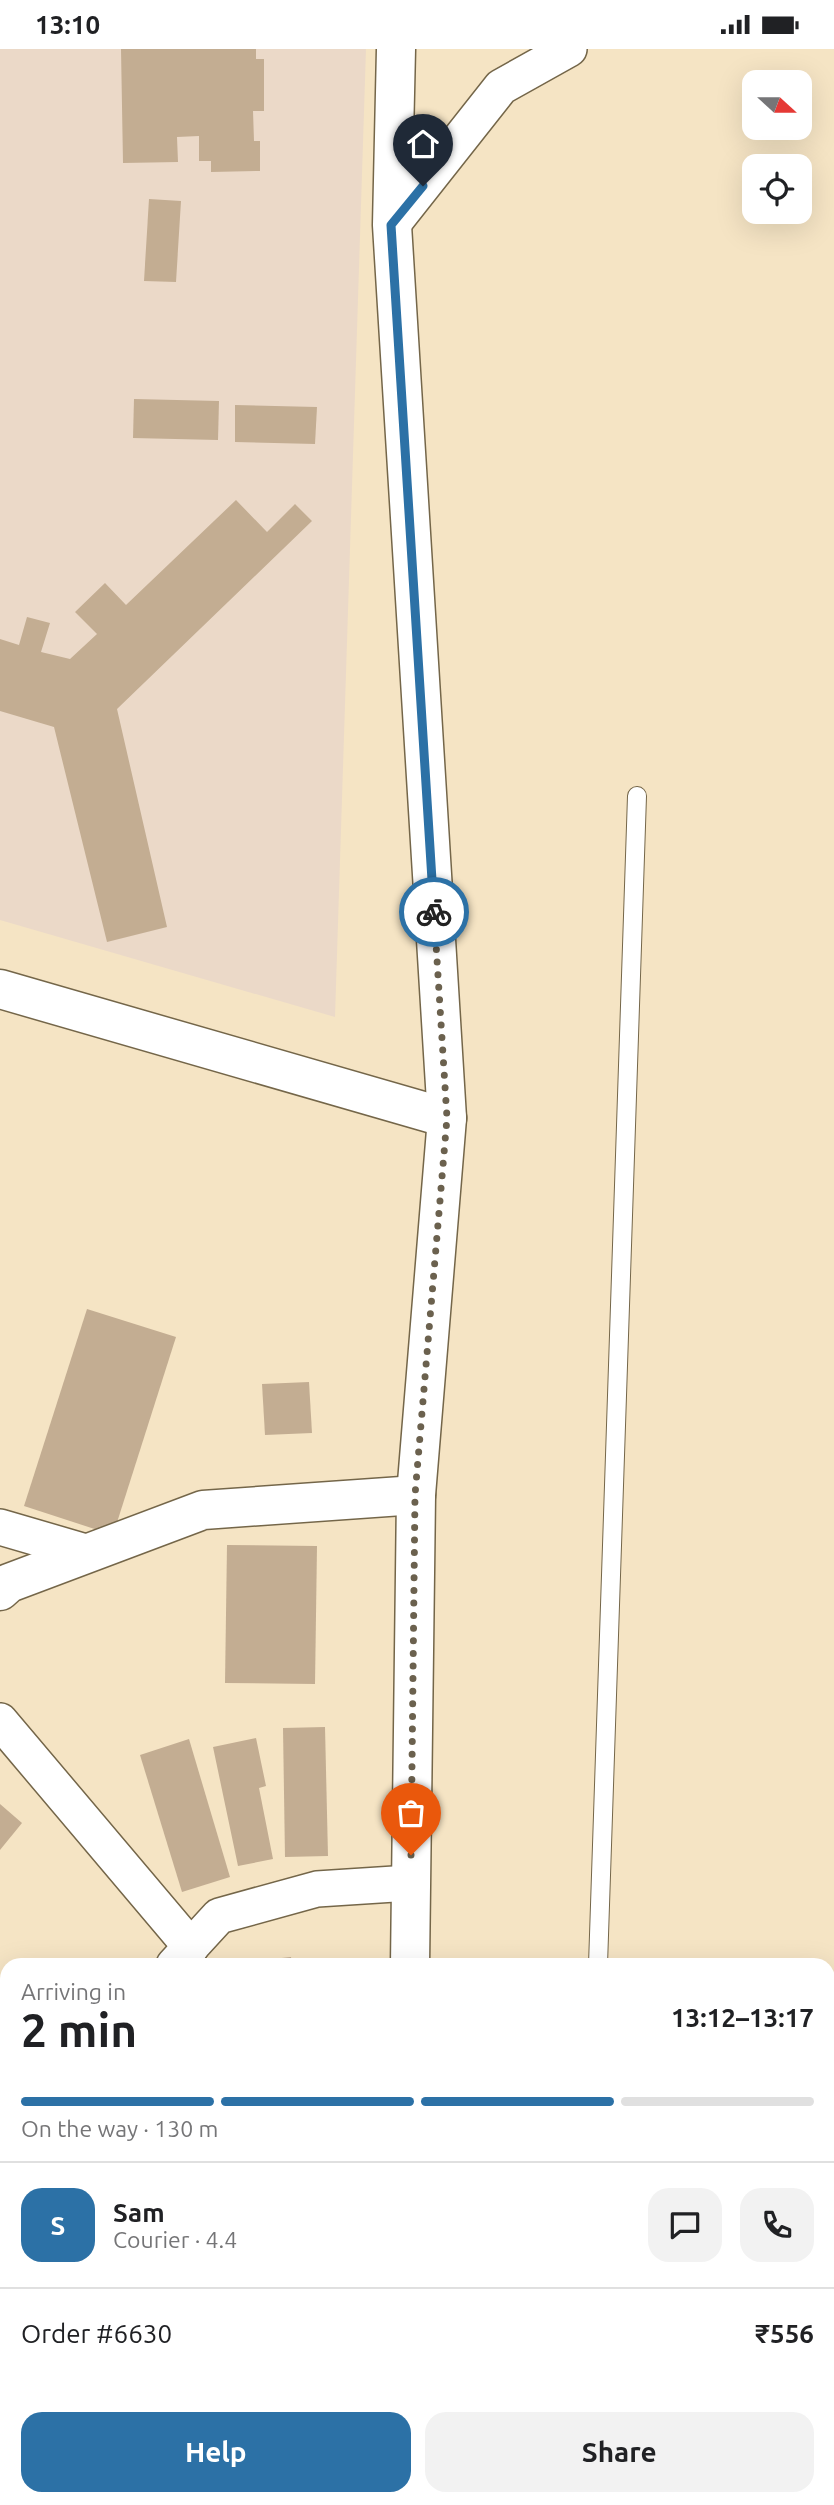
<!DOCTYPE html>
<meta charset="utf-8">
<style>
body{margin:0;font-family:Ubuntu,sans-serif;background:#f2f2f2;color:#202124;height:100vh;display:flex;flex-direction:column;font-size:26px;white-space:nowrap}
*{box-sizing:border-box;margin:0}
p{font-size:23px;color:#757577}
.icon{flex:none;width:38px;height:38px;fill:none;stroke:currentColor;stroke-width:2;stroke-linecap:round;stroke-linejoin:round}
.map{position:relative;flex:1;overflow:hidden}
.panel{position:absolute;left:0px;top:1909px;width:835px;height:548px;display:flex;flex-direction:column;background:#fff;border-radius:21px 21px 0 0;box-shadow:0 7px 28px #0002}
.panel>*{flex:none}
.needle{width:46px;rotate:111deg}
.fabs{position:absolute;left:742px;top:21px;display:grid;gap:14px}
.fabs a{display:grid;place-items:center;width:70px;height:70px;border-radius:14px;background:#fff;box-shadow:0 7px 28px #0002;font-size:35px}
.pin{position:absolute;display:grid;place-items:center;width:60px;height:60px;color:#fff;margin:-72px -30px;border-radius:50% 50% 50% 0;rotate:-45deg;box-shadow:0 0 7px #0007}
.pin .icon{rotate:45deg}
.courier{position:absolute;display:grid;place-items:center;width:70px;height:70px;margin:-35px;border:5px solid #2c71a6;border-radius:50%;background:#fff;color:#222;box-shadow:0 2px 9px #0007}
.headline em{font-style:normal;font-weight:700}
.headline div{display:flex;flex-direction:column-reverse}
.headline{display:flex;align-items:center;justify-content:space-between;height:119px;padding:0 21px}
h1{font-size:46px;font-weight:700;line-height:52px}
.bar{display:grid;grid-template-columns:repeat(4,1fr);gap:10px 7px;align-content:center;height:84px;padding:0 21px}
.bar i{height:9px;border-radius:5px;background:#e0e0e0}
.bar .current{background:#2c71a6}
.bar p{grid-column:span 4}
.line{display:flex;align-items:center;gap:18px;padding:0 21px;border-top:2px solid #e0e0e0}
.line div{flex:1}
.round{display:grid;place-items:center;flex:none;width:74px;height:74px;border-radius:21px;background:#f2f2f2}
.button{display:flex;gap:14px;margin-top:auto;padding:14px 21px}
.button a{flex:1;height:80px;border-radius:21px;background:#2c71a6;color:#fff;font-size:28px;font-weight:700;line-height:80px;text-align:center}
.button a+a{background:#f2f2f2;color:#202124}
.status{display:flex;justify-content:space-between;align-items:center;height:49px;padding:0 35px;background:#fff;direction:ltr}
.status svg{height:19px;fill:currentColor}
.map>svg:first-child{display:block}
.education{fill:#ebd9c8}
.building{fill:#c3ad92}
.lines{fill:none;stroke-linecap:round;stroke-linejoin:round}
.lane-casing{stroke:#746649;stroke-width:20}
.street-casing{stroke:#746649;stroke-width:38}
.secondary-casing{stroke:#746649;stroke-width:41}
.lane{stroke:#fff;stroke-width:18}
.street{stroke:#fff;stroke-width:35}
.secondary{stroke:#fff;stroke-width:38}
.done{stroke:#6b614e;stroke-width:7;stroke-dasharray:0 12.6}
.route{stroke:#2c71a6;stroke-width:9}
</style>
<div class="status"><b>13:10</b><svg viewBox="0 0 49 12"><path d="M0 12V9h3v3zM5 12V6h3v6zM10 12V3h3v9zM15 12V0h3v12zM26 1h20v11H26zM47 4h2v5h-2z"/></svg></div>
<div class="map">
<svg width="834" height="2456" viewBox="0 0 834 2456">
<rect width="100%" height="100%" fill="#f5e4c4"/>
<path class="education" d="M 0,0 L 366,0 L 335,968 L 0,871 Z"/>
<g class="building">
<path d="M 121,0 L 256,0 L 256,10 L 264,10 L 264,62 L 253,62 L 254,92 L 260,92 L 260,122 L 211,123 L 211,112 L 199,112 L 199,87 L 177,88 L 178,113 L 123,114 Z"/>
<path d="M 149,150 L 181,152 L 176,233 L 144,232 Z"/>
<path d="M 134,350 L 219,352 L 218,391 L 133,389 Z"/>
<path d="M 235,356 L 317,358 L 315,395 L 235,393 Z"/>
<path d="M 236,451 L 267,483 L 295,455 L 312,472 L 117,660 L 167,878 L 107,893 L 54,678 L 0,662 L 0,590 L 19,596 L 27,568 L 50,574 L 41,603 L 70,610 L 97,585 L 75,563 L 105,534 L 126,556 Z"/>
<path d="M 87,1260 L 176,1288 L 113,1486 L 24,1457 Z"/>
<path d="M 309,1333 L 312,1384 L 265,1386 L 262,1335 Z"/>
<path d="M 227,1496 L 317,1497 L 315,1635 L 225,1634 Z"/>
<path d="M 325,1678 L 328,1807 L 285,1808 L 283,1679 Z"/>
<path d="M 256,1689 L 266,1737 L 259,1739 L 273,1810 L 238,1817 L 213,1698 Z"/>
<path d="M 189,1690 L 230,1828 L 182,1843 L 140,1706 Z"/>
<path d="M 0,1755 L 22,1774 L 0,1801 Z"/>
<path d="M 291,1908 L 292,1916 L 247,1916 L 246,1913 Z"/>
<path d="M 0,1931 L 7,1933 L 7,2002 L 0,2000 Z"/>
<path d="M 0,2009 L 7,2012 L 7,2066 L 0,2063 Z"/>
<path d="M 7,2149 L 7,2176 L 0,2178 L 0,2151 Z"/>
<path d="M 7,2243 L 7,2327 L 0,2318 L 0,2247 Z"/>
<path d="M 6,2450 L 26,2450 L 21,2456 L 0,2456 Z"/>
<path d="M 35,2450 L 57,2450 L 53,2456 L 31,2456 Z"/>
<path d="M 65,2450 L 95,2450 L 100,2454 L 74,2456 Z"/>
</g>
<g class="lines">
<g class="lane-casing">
<g id="lane">
<path d="M 598,1916 L 637,747"/>
<path d="M 778,2450 L 780,2456"/>
</g>
</g>
<g class="street-casing">
<g id="street">
<path d="M 392,176 L 501,38 L 569,0"/>
<path d="M 0,1478 L 89,1504"/>
<path d="M 0,1672 L 191,1898"/>
<path d="M 174,1916 L 219,1867 L 317,1840 L 410,1834"/>
<path d="M 0,2427 L 7,2419"/>
</g>
</g>
<g class="secondary-casing">
<g id="secondary">
<path d="M 396,0 L 392,176 L 447,1069 L 416,1446 L 410,1916"/>
<path d="M 0,940 L 447,1069"/>
<path d="M 0,1542 L 9,1534 L 203,1461 L 416,1446"/>
<path d="M 402,2456 L 402,2450"/>
</g>
</g>
<use href="#lane" class="lane"/>
<use href="#street" class="street"/>
<use href="#secondary" class="secondary"/>
</g>
<g class="lines">
<path class="done" d="M 411,1806 L 415,1446 L 447,1069 L 434,863"/>
<path class="route" d="M 423,137 L 391,176 L 434,863"/>
</g>
</svg>
<div class="fabs">
<a><svg class="needle" viewBox="-14 -14 28 28"><path d="M0-13l5 13h-10z" fill="#e53935"/><path d="M0 13l5-13h-10z" fill="#757577"/></svg></a>
<a><svg class="icon" aria-label="locate" viewBox="0 0 24 24"><circle cx="12" cy="12" r="6"/><path d="M12 2v4M12 18v4M2 12h4M18 12h4"/></svg></a>
</div>
<div class="pin" style="left:411px;top:1806px;background:#ea580c"><svg class="icon" aria-label="bag" viewBox="0 0 24 24"><path d="M5 8h14l-1 12H6zM9 8a3 3 0 0 1 6 0"/></svg></div>
<div class="pin" style="left:423px;top:137px;background:#1f2937"><svg class="icon" aria-label="home" viewBox="0 0 24 24"><path d="M3 11l9-7 9 7M6 9v11h12V9"/></svg></div>
<div class="courier" style="left:434px;top:863px"><svg class="icon" aria-label="bike" viewBox="0 0 24 24"><circle cx="6" cy="16" r="4"/><circle cx="18" cy="16" r="4"/><path d="M6 16l4-8h5l3 8M10 8l3 8H6M13 5h3"/></svg></div>
<section class="panel">
<div class="headline"><div><h1>2 min</h1><p>Arriving in</p></div><em>13:12–13:17</em></div>
<div class="bar"><i class="current"></i><i class="current"></i><i class="current"></i><i></i><p>On the way · 130 m</p></div>
<div class="line" style="height:126px"><b class="round" style="background:#2c71a6;color:#fff">S</b><div><b>Sam</b><p>Courier · 4.4</p></div><a class="round"><svg class="icon" aria-label="chat" viewBox="0 0 24 24"><path d="M4 5h16v11H9l-5 4z"/></svg></a><a class="round"><svg class="icon" aria-label="phone" viewBox="0 0 24 24"><path d="M5 4h4l2 5-3 2q2 4 5 5l2-3 5 2v4C11 20 4 13 5 4z"/></svg></a></div>
<div class="line" style="height:91px"><div>Order #6630</div><b>₹556</b></div>
<div class="button"><a>Help</a><a>Share</a></div>
</section>
</div>
